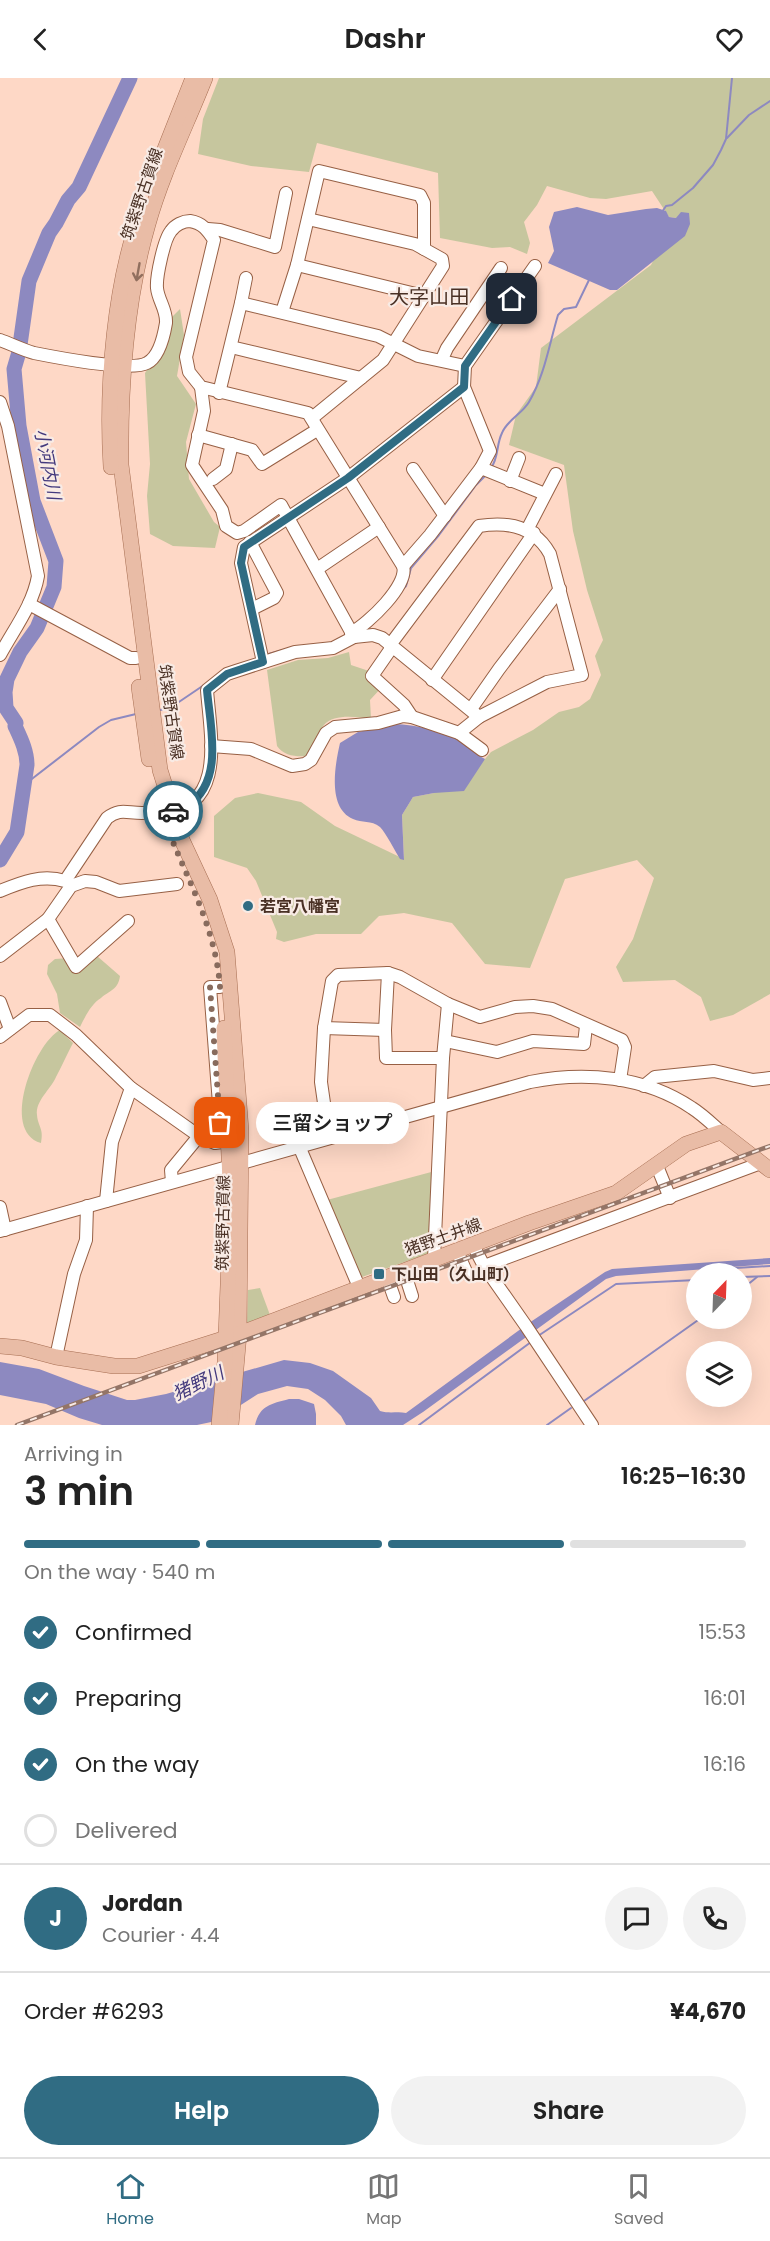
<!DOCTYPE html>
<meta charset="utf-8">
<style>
body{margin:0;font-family:Poppins,"Noto Sans JP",sans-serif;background:#f2f2f2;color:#222;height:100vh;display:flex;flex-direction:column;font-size:22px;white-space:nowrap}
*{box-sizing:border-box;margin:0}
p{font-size:20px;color:#767676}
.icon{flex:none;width:33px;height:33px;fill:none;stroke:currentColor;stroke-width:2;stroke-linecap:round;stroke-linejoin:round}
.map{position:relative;height:1347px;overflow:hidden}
.details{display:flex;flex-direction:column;background:#fff;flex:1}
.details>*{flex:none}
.needle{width:39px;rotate:23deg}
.buttons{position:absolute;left:686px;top:1185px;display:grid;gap:12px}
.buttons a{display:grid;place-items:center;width:66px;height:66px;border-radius:50%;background:#fff;box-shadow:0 6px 24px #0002;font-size:30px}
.pin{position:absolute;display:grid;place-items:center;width:51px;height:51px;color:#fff;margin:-26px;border-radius:12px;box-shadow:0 3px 9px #0006}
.courier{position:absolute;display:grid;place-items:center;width:60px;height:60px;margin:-30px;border:4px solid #306c83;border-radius:50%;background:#fff;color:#222;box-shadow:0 2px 8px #0007}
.bubble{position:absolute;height:42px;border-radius:21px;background:#fff;box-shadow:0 6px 24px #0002;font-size:20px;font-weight:600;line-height:42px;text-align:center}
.headline em{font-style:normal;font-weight:600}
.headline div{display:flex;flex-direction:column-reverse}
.headline{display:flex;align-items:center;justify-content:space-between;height:102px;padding:0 24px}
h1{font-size:39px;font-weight:600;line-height:45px}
.bar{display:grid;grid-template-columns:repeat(4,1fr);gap:9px 6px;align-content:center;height:72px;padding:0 24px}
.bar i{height:8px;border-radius:4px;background:#e0e0e0}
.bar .current{background:#306c83}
.bar p{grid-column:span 4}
.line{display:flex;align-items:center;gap:15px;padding:0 24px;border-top:2px solid #e0e0e0}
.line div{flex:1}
.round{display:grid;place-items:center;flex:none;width:63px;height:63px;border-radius:32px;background:#f2f2f2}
ol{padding:0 24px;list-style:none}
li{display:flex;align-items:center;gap:18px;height:66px}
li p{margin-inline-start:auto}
li .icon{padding:6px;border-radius:50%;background:#306c83;color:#fff;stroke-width:4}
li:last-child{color:#767676}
li i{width:33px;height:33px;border:3px solid #e0e0e0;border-radius:50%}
.cta{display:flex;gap:12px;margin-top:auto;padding:12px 24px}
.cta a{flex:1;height:69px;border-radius:36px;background:#306c83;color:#fff;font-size:24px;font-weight:600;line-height:69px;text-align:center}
.cta a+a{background:#f2f2f2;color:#222}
header{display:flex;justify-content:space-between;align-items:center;height:78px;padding:0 24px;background:#fff;font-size:27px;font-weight:600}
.tabs{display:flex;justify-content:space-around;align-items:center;height:84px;border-top:2px solid #e0e0e0;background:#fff;font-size:16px;color:#767676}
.tabs a{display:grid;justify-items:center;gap:3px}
.tabs .current{color:#306c83}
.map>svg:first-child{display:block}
.green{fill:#c6c69e}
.water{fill:#8d89c0}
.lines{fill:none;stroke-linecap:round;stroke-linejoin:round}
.stream{stroke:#8d89c0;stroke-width:2}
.river{stroke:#8d89c0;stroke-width:15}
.minor-casing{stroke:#976045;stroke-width:14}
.major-casing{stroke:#a76e52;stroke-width:16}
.minor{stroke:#fff;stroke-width:12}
.major{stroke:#e9bca6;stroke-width:15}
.rail-casing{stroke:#947567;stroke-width:4.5}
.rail{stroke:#f8ebe5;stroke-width:2;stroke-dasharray:7;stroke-linecap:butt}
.oneway{stroke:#916f5e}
.done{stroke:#886b5d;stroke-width:6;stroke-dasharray:0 10.8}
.route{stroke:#306c83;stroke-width:8}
.poi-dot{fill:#306c83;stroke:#f8ebe5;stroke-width:2}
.labels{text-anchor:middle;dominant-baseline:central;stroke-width:4.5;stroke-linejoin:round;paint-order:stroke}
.street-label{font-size:16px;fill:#493024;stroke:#f8ebe5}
.poi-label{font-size:16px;font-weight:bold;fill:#493024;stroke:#f8ebe5;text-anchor:start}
.water-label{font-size:18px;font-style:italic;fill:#43397d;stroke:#f8ebe5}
.quarter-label{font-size:20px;fill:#493024;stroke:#f8ebe5}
</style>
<header><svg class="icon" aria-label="back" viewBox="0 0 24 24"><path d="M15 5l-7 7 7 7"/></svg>Dashr<svg class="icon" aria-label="heart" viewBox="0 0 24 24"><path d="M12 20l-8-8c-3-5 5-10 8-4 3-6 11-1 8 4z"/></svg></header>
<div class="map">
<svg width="770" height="1347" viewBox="0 0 770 1347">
<rect width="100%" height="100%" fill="#fed8c6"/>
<g class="green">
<path d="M 219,0 L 770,0 L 770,916 L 733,937 L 710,943 L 701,919 L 675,902 L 623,904 L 616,889 L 633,861 L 654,800 L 637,782 L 565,801 L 530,890 L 485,886 L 452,845 L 404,835 L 379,838 L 361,856 L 316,856 L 284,864 L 276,861 L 277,854 L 256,803 L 247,790 L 214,779 L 214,738 L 235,720 L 258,715 L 301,724 L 335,748 L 404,781 L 402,737 L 413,719 L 434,715 L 485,681 L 491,674 L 533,652 L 559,634 L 579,629 L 590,621 L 601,597 L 595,578 L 603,562 L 587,512 L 573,453 L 564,387 L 509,367 L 516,337 L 536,309 L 541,270 L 651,187 L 676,140 L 669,139 L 652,113 L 606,121 L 590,120 L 547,108 L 537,127 L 524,144 L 530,165 L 527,176 L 510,169 L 492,170 L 440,160 L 438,95 L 317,65 L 309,94 L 251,88 L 198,76 L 203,41 Z"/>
<path d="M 180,231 L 184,257 L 177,298 L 196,326 L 186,364 L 189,401 L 214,444 L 220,449 L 215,470 L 173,468 L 150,456 L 147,418 L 150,386 L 145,295 L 158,277 L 172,239 Z"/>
<path d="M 349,574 L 351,587 L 369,593 L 383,608 L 370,622 L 371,641 C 358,639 334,635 324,647 C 317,655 313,668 308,678 C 296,679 284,678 277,668 L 267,592 L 298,582 L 328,580 Z"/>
<path d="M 97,878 L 120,898 C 118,912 110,912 101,920 C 91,926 85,939 80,949 L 60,935 L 57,916 L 47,896 L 48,887 L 55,881 Z"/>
<path d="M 60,952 L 73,965 C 67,976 62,988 56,999 C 51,1011 35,1023 37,1037 C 38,1049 44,1050 41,1065 C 0,1053 34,966 60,952 Z"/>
<path d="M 435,1093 L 430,1175 L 362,1199 L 327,1122 Z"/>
<path d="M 260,1210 L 270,1237 L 247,1245 L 248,1212 Z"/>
</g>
<g class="water">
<path d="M 577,129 L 608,137 L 646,131 L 657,130 L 666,133 L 669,139 L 676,140 L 681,134 L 689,135 L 690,146 L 685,158 L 617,212 L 610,212 L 548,185 L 554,173 L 549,149 L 554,134 Z"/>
<path d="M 395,646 C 416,647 438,652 457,661 C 467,666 475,676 485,681 L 464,713 L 434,715 L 413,719 L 402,737 L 404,782 L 400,781 C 395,773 386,755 380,749 C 371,742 362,745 353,741 C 327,730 335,687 340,665 L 358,654 Z"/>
<path d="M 770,1180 L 770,1186 L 616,1198 L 606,1201 L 423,1334 L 403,1347 L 346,1347 L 341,1338 L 325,1322 L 308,1311 L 287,1308 L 258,1316 L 216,1343 L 197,1347 L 102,1347 L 79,1340 L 46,1326 L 0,1317 L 0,1284 L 39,1291 L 84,1308 L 127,1322 L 135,1322 L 166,1316 L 284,1282 L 310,1285 L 333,1293 L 371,1320 L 380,1333 C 391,1336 397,1333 406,1335 L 529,1245 L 605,1194 L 612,1191 Z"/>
<path d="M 289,1321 L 299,1321 L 314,1326 L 316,1336 L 316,1347 L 255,1347 C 260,1327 271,1326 289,1321 Z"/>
</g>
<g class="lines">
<g class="stream">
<path d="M 727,60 L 749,37 L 770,23"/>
<path d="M 662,134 L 666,128 L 672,127 L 693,110 L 713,87 L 721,72 L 726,61 L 732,0"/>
<path d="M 491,390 C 499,379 496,367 502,355 C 507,342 522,336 529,324 C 545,296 549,267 558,237 L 564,231 L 576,229 L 589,202"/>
<path d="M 402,512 L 406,508 L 411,490 L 439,457 L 476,407 L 486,397"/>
<path d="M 265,577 L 294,569"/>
<path d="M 160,632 L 170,630 L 204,607"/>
<path d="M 24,707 L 99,649 L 111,642 L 136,636"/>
<path d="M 719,1191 L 770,1188"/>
<path d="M 741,1199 L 770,1198"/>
<path d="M 741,1212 L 757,1199"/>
<path d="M 538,1258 L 616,1206 L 696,1202"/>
<path d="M 584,1323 L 701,1240"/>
<path d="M 419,1347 L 531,1264"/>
<path d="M 547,1347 L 571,1330"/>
</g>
<path class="river" d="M 0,782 L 17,754 L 27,687 C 27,673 21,661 15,648 L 16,645 L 6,630 L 5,614 L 7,601 L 20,574 L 37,550 L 54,509 L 56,483 L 33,423 L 19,348 L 14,291 L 19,274 L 29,203 L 49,155 L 56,145 L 68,122 L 79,109 L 130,0"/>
<g class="minor-casing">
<g id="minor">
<path d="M 308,141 L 415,166 L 424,171"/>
<path d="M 208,151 L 220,152 L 275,169 L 286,115"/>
<path d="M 297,187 L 424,218"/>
<path d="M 241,225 L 246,200"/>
<path d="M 282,234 L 297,187 L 319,93 L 420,117 L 424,125 L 424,171 L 442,181 L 443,188 L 383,282 L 312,340"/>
<path d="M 0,262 C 11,266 23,272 34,275 C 54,279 131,294 147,285 C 159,279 164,257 166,245 C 167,232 158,222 157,210 C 156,199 164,161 171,153 C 175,147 183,143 190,143 C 203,145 208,153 214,162 L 186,279 L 189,294 L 201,309 L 308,335 L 403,488 C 409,507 368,546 351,555"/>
<path d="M 231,269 L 361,300"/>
<path d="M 442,281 L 447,270 L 501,190"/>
<path d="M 201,309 L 204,333 L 192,387 L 222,432 L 226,448 L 237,455 L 244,453 L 281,427 L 354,559"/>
<path d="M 219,315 L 241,225 L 378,258 L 418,278 L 465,288 L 535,188"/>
<path d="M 0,324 L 8,348 L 38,498 C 33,527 14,551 0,577"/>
<path d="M 198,357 L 252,372 L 262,386 L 317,352"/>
<path d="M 481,390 L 545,416"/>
<path d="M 413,391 L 445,438"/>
<path d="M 213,401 L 226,391 L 232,366"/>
<path d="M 510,403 L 519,380"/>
<path d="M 527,452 L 556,396"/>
<path d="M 250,464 L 277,515 L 274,520 L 252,531"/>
<path d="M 403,488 L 430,457 L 481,390 L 490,373 L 464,309 L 465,288"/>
<path d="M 317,491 L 379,449"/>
<path d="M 29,526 L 130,580 L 136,580"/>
<path d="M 263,584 L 241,485 L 244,469 L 348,400 L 464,309"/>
<path d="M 432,602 L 534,455"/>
<path d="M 471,631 L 499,591 L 560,511"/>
<path d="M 459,655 L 482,672"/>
<path d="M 211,668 L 251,671 L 292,688 L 305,686 L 311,682 L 326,655 L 335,649 L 378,645 L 403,638 L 412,639 L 459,655 L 479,639"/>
<path d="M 0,813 C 22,804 42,796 65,803 L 107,740 C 120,730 126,735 142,735 C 146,735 151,733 155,734 C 163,735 157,736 164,735 C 227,728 210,655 207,612 L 227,596 L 236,593 L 295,574 L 333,570 L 354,559 L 373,557 L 382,560 L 479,639 L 547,604 L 582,597 L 550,476 C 535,449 509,443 479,448 L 390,567 L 390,572 L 372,598 L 404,627 L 412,639"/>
<path d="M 48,841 L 76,889 L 128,843"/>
<path d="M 0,878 L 48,841 L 71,808 L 85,803 L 96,804 L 119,813 L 177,806"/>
<path d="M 388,895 L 385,952 L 386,980 L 443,980"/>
<path d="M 220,909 L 210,909 L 221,1052"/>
<path d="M 0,924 L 10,951"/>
<path d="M 324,950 L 385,952"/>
<path d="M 0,959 L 29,937 L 50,937 L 76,957 L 131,1010 L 199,1058 L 215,1065 L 229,1063"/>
<path d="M 445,963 L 497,974 L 533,963 L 584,966 L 586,948"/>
<path d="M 644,1008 L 655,999 L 714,993 L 753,1002 L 770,1000"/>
<path d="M 329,1060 L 321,1004 L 324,950 L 332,903 L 338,897 L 388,895 L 400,899 L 448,926 L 480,939 L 515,929 L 533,928 L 552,931 L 622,962 L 625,969 L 620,1002"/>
<path d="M 299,1068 L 359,1209"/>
<path d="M 657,1088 L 670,1120"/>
<path d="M 172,1104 L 171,1092 L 199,1058"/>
<path d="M 106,1123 L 112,1064 L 131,1010"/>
<path d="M 0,1129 L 5,1152"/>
<path d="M 0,1153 L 530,1004 C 584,993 645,998 692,1030 C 703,1037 712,1046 721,1054"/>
<path d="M 473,1167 L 484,1188 L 526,1248 L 592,1347"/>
<path d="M 457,1173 L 467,1196"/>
<path d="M 434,1181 L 443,980 L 448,926"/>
<path d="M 484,1188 L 761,1085"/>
<path d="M 404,1193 L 412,1218"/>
<path d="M 387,1199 L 394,1219"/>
<path d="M 56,1279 L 74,1196 L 86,1162 L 87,1128"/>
</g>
</g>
<g class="major-casing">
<g id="major">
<path d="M 205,0 C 186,48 162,96 148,146 C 126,222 120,308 121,387 L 160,692 L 182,762 L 210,822 L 227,874 L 241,1052 L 239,1256 L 231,1347"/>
<path d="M 161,81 L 193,0"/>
<path d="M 111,389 C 106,309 114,203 143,129"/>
<path d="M 139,609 L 149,681"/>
<path d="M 0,1268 L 22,1270 L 56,1279 L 114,1288 L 138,1288 L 239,1256 L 529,1145 L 616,1115 L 686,1066 L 721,1054 L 770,1092"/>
<path d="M 219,1347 L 225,1284 L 231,1130 L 224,950"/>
</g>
</g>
<use href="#minor" class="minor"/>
<use href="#major" class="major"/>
<g class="rail-casing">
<path id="rail" d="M 17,1347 L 770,1068"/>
</g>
<use href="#rail" class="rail"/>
</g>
<defs><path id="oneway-shaft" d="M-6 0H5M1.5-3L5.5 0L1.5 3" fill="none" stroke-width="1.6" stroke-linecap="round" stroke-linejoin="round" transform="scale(1.5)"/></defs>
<use class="oneway" href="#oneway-shaft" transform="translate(138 194) rotate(100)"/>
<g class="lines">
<path class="done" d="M 173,733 L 162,736 C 183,795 215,844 220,909 L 210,909 L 220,1045"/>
<path class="route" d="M 173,733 C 177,731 183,730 187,728 C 225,704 210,648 207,612 L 227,596 L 263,584 L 241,485 L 244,469 L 348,400 L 464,309 L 465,288 L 512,221"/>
</g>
<g class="poi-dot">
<circle cx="248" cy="828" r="6"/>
<rect x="373" y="1190" width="12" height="12" rx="3"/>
</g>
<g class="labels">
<g class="street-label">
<text transform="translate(142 116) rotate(-71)">筑紫野古賀線</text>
<text transform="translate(171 634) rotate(82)">筑紫野古賀線</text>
<text transform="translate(223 1145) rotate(-89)">筑紫野古賀線</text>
<text transform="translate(443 1159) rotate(-20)">猪野土井線</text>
</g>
<g class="poi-label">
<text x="260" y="828">若宮八幡宮</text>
<text x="391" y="1196">下山田（久山町）</text>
</g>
<g class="water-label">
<text transform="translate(48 386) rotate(79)">小河内川</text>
<text transform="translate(198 1305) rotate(-26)">猪野川</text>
</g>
<g class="quarter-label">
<text x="429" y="219">大字山田</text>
</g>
</g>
</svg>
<div class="buttons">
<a><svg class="needle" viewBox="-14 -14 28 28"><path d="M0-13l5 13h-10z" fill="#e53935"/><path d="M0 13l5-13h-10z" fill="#767676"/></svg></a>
<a><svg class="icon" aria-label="layers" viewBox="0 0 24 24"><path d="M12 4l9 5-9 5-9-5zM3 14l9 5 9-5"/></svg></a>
</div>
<div class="pin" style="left:220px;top:1045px;background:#ea580c"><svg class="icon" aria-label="bag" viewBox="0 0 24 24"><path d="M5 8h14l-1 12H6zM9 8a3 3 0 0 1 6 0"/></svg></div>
<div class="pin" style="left:512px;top:221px;background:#1f2937"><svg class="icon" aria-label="home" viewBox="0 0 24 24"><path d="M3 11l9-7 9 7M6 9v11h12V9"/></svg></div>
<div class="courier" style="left:173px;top:733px"><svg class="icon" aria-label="car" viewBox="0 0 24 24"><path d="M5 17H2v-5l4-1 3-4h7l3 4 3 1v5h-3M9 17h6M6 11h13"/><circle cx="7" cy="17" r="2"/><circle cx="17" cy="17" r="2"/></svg></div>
<div class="bubble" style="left:256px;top:1024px;width:153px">三留ショップ</div>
</div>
<section class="details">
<div class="headline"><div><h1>3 min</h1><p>Arriving in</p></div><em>16:25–16:30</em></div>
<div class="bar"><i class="current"></i><i class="current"></i><i class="current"></i><i></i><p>On the way · 540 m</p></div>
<ol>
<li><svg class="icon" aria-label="check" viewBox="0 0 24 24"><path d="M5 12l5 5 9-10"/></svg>Confirmed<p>15:53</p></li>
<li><svg class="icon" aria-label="check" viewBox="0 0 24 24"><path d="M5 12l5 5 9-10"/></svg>Preparing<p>16:01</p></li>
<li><svg class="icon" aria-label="check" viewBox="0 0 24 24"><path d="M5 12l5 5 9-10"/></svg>On the way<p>16:16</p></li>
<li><i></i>Delivered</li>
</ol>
<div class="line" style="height:108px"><b class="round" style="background:#306c83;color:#fff">J</b><div><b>Jordan</b><p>Courier · 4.4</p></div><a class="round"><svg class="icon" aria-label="chat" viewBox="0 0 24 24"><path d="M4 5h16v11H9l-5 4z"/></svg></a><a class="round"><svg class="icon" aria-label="phone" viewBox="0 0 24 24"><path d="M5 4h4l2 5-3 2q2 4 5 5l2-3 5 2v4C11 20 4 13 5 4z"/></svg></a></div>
<div class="line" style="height:78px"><div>Order #6293</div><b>¥4,670</b></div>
<div class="cta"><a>Help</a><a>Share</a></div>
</section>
<nav class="tabs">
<a class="current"><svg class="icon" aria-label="home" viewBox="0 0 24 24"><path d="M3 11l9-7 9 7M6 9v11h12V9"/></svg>Home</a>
<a><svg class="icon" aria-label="map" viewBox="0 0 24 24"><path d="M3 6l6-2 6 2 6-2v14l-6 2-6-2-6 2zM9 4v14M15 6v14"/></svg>Map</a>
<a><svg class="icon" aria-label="saved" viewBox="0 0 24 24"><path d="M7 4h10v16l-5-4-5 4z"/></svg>Saved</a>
</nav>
